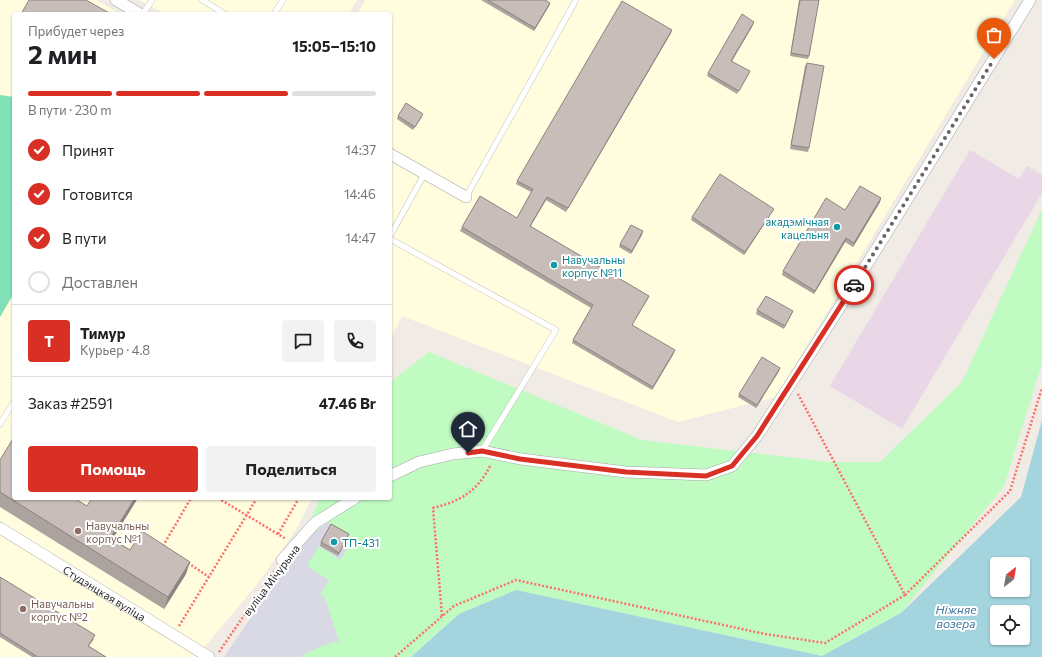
<!DOCTYPE html>
<html lang="ru">
<meta charset="utf-8">
<style>
body{margin:0;font-family:Commissioner,sans-serif;background:#f2f2f2;color:#202124;height:100vh;display:flex;flex-direction:column;font-size:15px;white-space:nowrap}
*{box-sizing:border-box;margin:0}
p{font-size:13px;color:#757577}
.icon{flex:none;width:22px;height:22px;fill:none;stroke:currentColor;stroke-width:2;stroke-linecap:round;stroke-linejoin:round}
.map{position:relative;flex:1;overflow:hidden}
.side{position:absolute;left:12px;top:12px;width:380px;height:488px;display:flex;flex-direction:column;background:#fff;border-radius:4px;box-shadow:0 1px 3px #0004}
.side>*{flex:none}
.needle{width:26px;rotate:31deg}
.buttons{position:absolute;left:990px;top:557px;display:grid;gap:8px}
.buttons a{display:grid;place-items:center;width:40px;height:40px;border-radius:4px;background:#fff;box-shadow:0 1px 3px #0004;font-size:20px}
.pin{position:absolute;display:grid;place-items:center;width:34px;height:34px;color:#fff;margin:-41px -17px;border-radius:50% 50% 50% 0;rotate:-45deg;box-shadow:0 0 4px #0007}
.pin .icon{rotate:45deg}
.courier{position:absolute;display:grid;place-items:center;width:40px;height:40px;margin:-20px;border:3px solid #d93025;border-radius:50%;background:#fff;color:#222;box-shadow:0 1px 5px #0007}
.overview em{font-style:normal;font-weight:700}
.overview div{display:flex;flex-direction:column-reverse}
.overview{display:flex;align-items:center;justify-content:space-between;height:68px;padding:0 16px}
h1{font-size:26px;font-weight:700;line-height:30px}
.bar{display:grid;grid-template-columns:repeat(4,1fr);gap:6px 4px;align-content:center;height:48px;padding:0 16px}
.bar i{height:5px;border-radius:3px;background:#e0e0e0}
.bar .selected{background:#d93025}
.bar p{grid-column:span 4}
.line{display:flex;align-items:center;gap:10px;padding:0 16px;border-top:1px solid #e0e0e0}
.line div{flex:1}
.round{display:grid;place-items:center;flex:none;width:42px;height:42px;border-radius:4px;background:#f2f2f2}
ol{padding:0 16px;list-style:none}
li{display:flex;align-items:center;gap:12px;height:44px}
li p{margin-inline-start:auto}
li .icon{padding:4px;border-radius:50%;background:#d93025;color:#fff;stroke-width:4}
li:last-child{color:#757577}
li i{width:22px;height:22px;border:2px solid #e0e0e0;border-radius:50%}
.cta{display:flex;gap:8px;margin-top:auto;padding:8px 16px}
.cta a{flex:1;height:46px;border-radius:4px;background:#d93025;color:#fff;font-size:16px;font-weight:700;line-height:46px;text-align:center}
.cta a+a{background:#f2f2f2;color:#202124}
.map>svg:first-child{display:block}
.industrial{fill:#e9d6e6}
.education{fill:#fffdde}
.park{fill:#c0fbc2}
.pitch{fill:#80e1b6}
.plaza{fill:#d9d9e5}
.water{fill:#a4d4de;fill-rule:evenodd}
.lines{fill:none;stroke-linecap:round;stroke-linejoin:round}
.lane-casing{stroke:#a6a6a6;stroke-width:6}
.street-casing{stroke:#a6a6a6;stroke-width:12}
.path{stroke:#fd6f68;stroke-width:2.5;stroke-dasharray:2 2;stroke-linecap:butt}
.lane{stroke:#fff;stroke-width:5.5}
.street{stroke:#fff;stroke-width:11}
.wall{fill:#aca39e}
.shaded-wall{fill:#8c8481}
.building{fill:#c8bdb8;stroke:#8c8481}
.done{stroke:#686664;stroke-width:4;stroke-dasharray:0 7.2}
.route{stroke:#d93025;stroke-width:5}
.culture-dot{fill:#0f9aa8;stroke:#fff;stroke-width:1.5}
.education-dot{fill:#8d6e63;stroke:#fff;stroke-width:1.5}
.labels{text-anchor:middle;dominant-baseline:central;stroke-width:4;stroke-linejoin:round;paint-order:stroke}
.culture-label{font-size:11px;fill:#0d838f;stroke:#fff;text-anchor:start}
.education-label{font-size:11px;fill:#785e54;stroke:#fff;text-anchor:start}
.street-label{font-size:11px;fill:#1f1f1f;stroke:#fff}
.water-label{font-size:12px;font-style:italic;fill:#4277a1;stroke:#fff}
</style>
<div class="map">
<svg width="1042" height="657" viewBox="0 0 1042 657">
<rect width="100%" height="100%" fill="#f0ebe4"/>
<path class="industrial" d="M 970,150 L 1019,179 L 1027,166 L 1042,175 L 1042,193 L 902,429 L 830,386 Z"/>
<g class="education">
<path d="M 0,0 L 96,0 L 121,14 L 14,14 L 14,498 L 312,498 L 296,530 L 255,587 L 196,657 L 0,657 Z"/>
<path d="M 139,0 L 357,0 L 349,14 L 165,14 Z"/>
<path d="M 365,0 L 1015,0 L 776,397 L 678,422 L 402,316 L 390,340 L 390,14 L 357,14 Z"/>
</g>
<path class="park" d="M 1042,209 L 1042,363 L 1004,486 L 901,613 L 822,656 L 516,590 L 459,614 L 411,657 L 249,657 L 320,498 L 390,498 L 390,382 L 429,352 L 642,440 L 830,462 L 880,462 L 962,382 Z"/>
<path class="pitch" d="M 0,95 L 14,97 L 14,293 L 0,317 Z"/>
<path class="plaza" d="M 327,522 L 352,540 L 340,560 L 319,546 L 307,566 L 329,580 L 320,594 L 325,598 L 339,641 L 319,647 L 300,657 L 224,657 L 301,544 Z"/>
<path class="water" d="M 1042,420 L 1042,657 L 411,657 L 459,614 L 516,590 L 822,656 L 901,613 L 1021,497 ZM 997,564 L 1023,564 L 1023,590 L 997,590 ZM 997,612 L 1023,612 L 1023,638 L 997,638 Z"/>
<g class="lines">
<g class="lane-casing">
<g id="lane">
<path d="M 202,0 L 225,14"/>
<path d="M 143,14 L 152,0"/>
<path d="M 274,14 L 283,0"/>
<path d="M 466,197 L 576,0"/>
<path d="M 390,236 L 425,173"/>
<path d="M 390,239 L 556,330 L 482,451"/>
<path d="M 0,424 L 14,402"/>
</g>
</g>
<g class="street-casing">
<g id="street">
<path d="M 116,0 L 140,14"/>
<path d="M 390,154 L 466,197"/>
<path d="M 390,476 L 419,462 L 453,454 L 482,451 L 521,459 L 626,472 L 706,475 L 732,466 L 757,436 L 819,340 L 879,245 L 1030,0"/>
<path id="s1" d="M 0,528 L 209,657"/>
<path d="M 282,560 L 315,523 L 355,498"/>
</g>
</g>
<g class="path">
<path d="M 218,498 L 286,539"/>
<path d="M 278,534 L 299,498"/>
<path d="M 163,546 L 191,498"/>
<path d="M 188,563 L 209,577"/>
<path d="M 905,595 L 1010,491 L 1042,388"/>
<path d="M 442,616 L 433,508 C 461,501 478,491 491,464"/>
<path d="M 179,626 L 257,498"/>
<path d="M 219,652 L 276,569"/>
<path d="M 395,657 L 454,606 L 516,580 L 765,634 L 825,643 L 905,595 L 798,394"/>
</g>
<use href="#lane" class="lane"/>
<use href="#street" class="street"/>
</g>
<g class="wall">
<path d="M 481,0 L 545,0 L 550,3 L 549,6 L 534,31 Z"/>
<path d="M 799,0 L 819,0 L 809,56 L 808,59 L 790,56 Z"/>
<path d="M 753,25 L 732,61 L 749,74 L 737,94 L 707,76 L 708,73 Z"/>
<path d="M 672,30 L 671,33 L 566,212 L 546,200 L 530,226 L 649,296 L 648,299 L 632,325 L 674,353 L 652,390 L 572,343 L 573,340 L 591,308 L 460,231 L 462,227 L 517,218 L 531,192 L 516,184 L 517,181 Z"/>
<path d="M 807,63 L 809,148 L 808,152 L 790,149 L 805,66 Z"/>
<path d="M 398,116 L 422,117 L 413,130 L 397,119 Z"/>
<path d="M 881,198 L 880,202 L 853,247 L 845,242 L 814,294 L 782,275 L 783,271 L 845,210 Z"/>
<path d="M 774,209 L 772,212 L 744,255 L 691,220 L 692,217 Z"/>
<path d="M 643,231 L 631,254 L 619,247 L 620,244 Z"/>
<path d="M 757,310 L 793,311 L 784,329 L 756,314 Z"/>
<path d="M 780,368 L 779,371 L 756,408 L 738,397 L 739,394 Z"/>
<path d="M 0,460 L 14,498 L 87,506 L 113,539 L 130,550 L 186,574 L 164,609 L 0,507 Z"/>
<path d="M 349,534 L 338,556 L 320,546 L 321,542 Z"/>
<path d="M 0,577 L 94,639 L 89,646 L 106,657 L 32,657 L 0,637 Z"/>
</g>
<g class="shaded-wall">
<path d="M 550,3 L 549,6 L 534,31 L 535,28 Z"/>
<path d="M 754,22 L 753,25 L 730,64 L 731,61 Z"/>
<path d="M 672,30 L 671,33 L 566,212 L 568,208 Z"/>
<path d="M 547,197 L 546,200 L 529,229 L 530,226 Z"/>
<path d="M 881,198 L 880,202 L 853,247 L 854,243 Z"/>
<path d="M 774,209 L 772,212 L 744,255 L 745,252 Z"/>
<path d="M 643,231 L 642,235 L 631,254 L 632,251 Z"/>
<path d="M 846,238 L 845,242 L 814,294 L 815,291 Z"/>
<path d="M 675,350 L 674,353 L 652,390 L 653,387 Z"/>
<path d="M 780,368 L 779,371 L 756,408 L 757,405 Z"/>
<path d="M 135,498 L 138,498 L 106,550 L 110,538 Z"/>
<path d="M 349,534 L 348,537 L 338,556 L 339,553 Z"/>
<path d="M 190,562 L 186,574 L 164,609 L 168,597 Z"/>
</g>
<g class="building">
<path d="M 29,0 L 86,0 L 111,14 L 21,14 Z"/>
<path d="M 488,0 L 545,0 L 550,3 L 535,28 Z"/>
<path d="M 800,0 L 819,0 L 809,56 L 791,53 Z"/>
<path d="M 622,1 L 672,30 L 568,208 L 547,197 L 530,226 L 649,296 L 632,325 L 675,350 L 653,387 L 573,340 L 593,305 L 462,227 L 480,196 L 517,218 L 533,189 L 517,181 Z"/>
<path d="M 742,14 L 754,22 L 731,61 L 750,71 L 739,91 L 708,73 Z"/>
<path d="M 807,63 L 824,66 L 809,148 L 791,145 Z"/>
<path d="M 406,103 L 423,114 L 415,127 L 398,116 Z"/>
<path d="M 720,174 L 774,209 L 745,252 L 692,217 Z"/>
<path d="M 860,186 L 881,198 L 854,243 L 846,238 L 815,291 L 783,271 L 826,198 L 845,210 Z"/>
<path d="M 631,225 L 643,231 L 632,251 L 620,244 Z"/>
<path d="M 766,296 L 793,311 L 785,326 L 757,310 Z"/>
<path d="M 762,357 L 780,368 L 757,405 L 739,394 Z"/>
<path d="M 14,437 L 14,498 L 74,498 L 87,506 L 92,498 L 135,498 L 110,538 L 130,550 L 142,531 L 190,562 L 168,597 L 0,492 L 0,460 Z"/>
<path d="M 331,524 L 349,534 L 339,553 L 321,542 Z"/>
<path d="M 0,577 L 95,635 L 88,646 L 106,657 L 38,657 L 0,633 Z"/>
</g>
<g class="lines">
<path class="done" d="M 854,285 L 994,59"/>
<path class="route" d="M 468,453 L 482,451 L 520,459 L 626,472 L 706,476 L 732,466 L 757,436 L 854,285"/>
</g>
<g class="culture-dot">
<circle cx="837" cy="227" r="4"/>
<circle cx="554" cy="265" r="4"/>
<circle cx="334" cy="542" r="4"/>
</g>
<g class="education-dot">
<circle cx="78" cy="531" r="4"/>
<circle cx="23" cy="609" r="4"/>
</g>
<g class="labels">
<g class="culture-label">
<text x="829" y="221" text-anchor="end">акадэмічная<tspan x="829" dy="13">кацельня</tspan></text>
<text x="562" y="259">Навучальны<tspan x="562" dy="13">корпус №11</tspan></text>
<text x="342" y="542">ТП-431</text>
</g>
<g class="education-label">
<text x="86" y="525">Навучальны<tspan x="86" dy="13">корпус №1</tspan></text>
<text x="31" y="603">Навучальны<tspan x="31" dy="13">корпус №2</tspan></text>
</g>
<g class="street-label">
<text transform="translate(271 580) rotate(-53)">вуліца Мічурына</text>
<text stroke="none"><textPath href="#s1" startOffset="123">Студэнцкая вуліца</textPath></text>
</g>
<g class="water-label">
<text x="956" y="609">Ніжняе<tspan x="956" dy="14">возера</tspan></text>
</g>
</g>
</svg>
<div class="buttons">
<a><svg class="needle" viewBox="-14 -14 28 28"><path d="M0-13l5 13h-10z" fill="#e53935"/><path d="M0 13l5-13h-10z" fill="#757577"/></svg></a>
<a><svg class="icon" aria-label="locate" viewBox="0 0 24 24"><circle cx="12" cy="12" r="6"/><path d="M12 2v4M12 18v4M2 12h4M18 12h4"/></svg></a>
</div>
<div class="pin" style="left:994px;top:59px;background:#ea580c"><svg class="icon" aria-label="bag" viewBox="0 0 24 24"><path d="M5 8h14l-1 12H6zM9 8a3 3 0 0 1 6 0"/></svg></div>
<div class="pin" style="left:468px;top:453px;background:#1f2937"><svg class="icon" aria-label="home" viewBox="0 0 24 24"><path d="M3 11l9-7 9 7M6 9v11h12V9"/></svg></div>
<div class="courier" style="left:854px;top:285px"><svg class="icon" aria-label="car" viewBox="0 0 24 24"><path d="M5 17H2v-5l4-1 3-4h7l3 4 3 1v5h-3M9 17h6M6 11h13"/><circle cx="7" cy="17" r="2"/><circle cx="17" cy="17" r="2"/></svg></div>
<section class="side">
<div class="overview"><div><h1>2 мин</h1><p>Прибудет через</p></div><em>15:05–15:10</em></div>
<div class="bar"><i class="selected"></i><i class="selected"></i><i class="selected"></i><i></i><p>В пути · 230 m</p></div>
<ol>
<li><svg class="icon" aria-label="check" viewBox="0 0 24 24"><path d="M5 12l5 5 9-10"/></svg>Принят<p>14:37</p></li>
<li><svg class="icon" aria-label="check" viewBox="0 0 24 24"><path d="M5 12l5 5 9-10"/></svg>Готовится<p>14:46</p></li>
<li><svg class="icon" aria-label="check" viewBox="0 0 24 24"><path d="M5 12l5 5 9-10"/></svg>В пути<p>14:47</p></li>
<li><i></i>Доставлен</li>
</ol>
<div class="line" style="height:72px"><b class="round" style="background:#d93025;color:#fff">Т</b><div><b>Тимур</b><p>Курьер · 4.8</p></div><a class="round"><svg class="icon" aria-label="chat" viewBox="0 0 24 24"><path d="M4 5h16v11H9l-5 4z"/></svg></a><a class="round"><svg class="icon" aria-label="phone" viewBox="0 0 24 24"><path d="M5 4h4l2 5-3 2q2 4 5 5l2-3 5 2v4C11 20 4 13 5 4z"/></svg></a></div>
<div class="line" style="height:52px"><div>Заказ #2591</div><b>47.46 Br</b></div>
<div class="cta"><a>Помощь</a><a>Поделиться</a></div>
</section>
</div>
